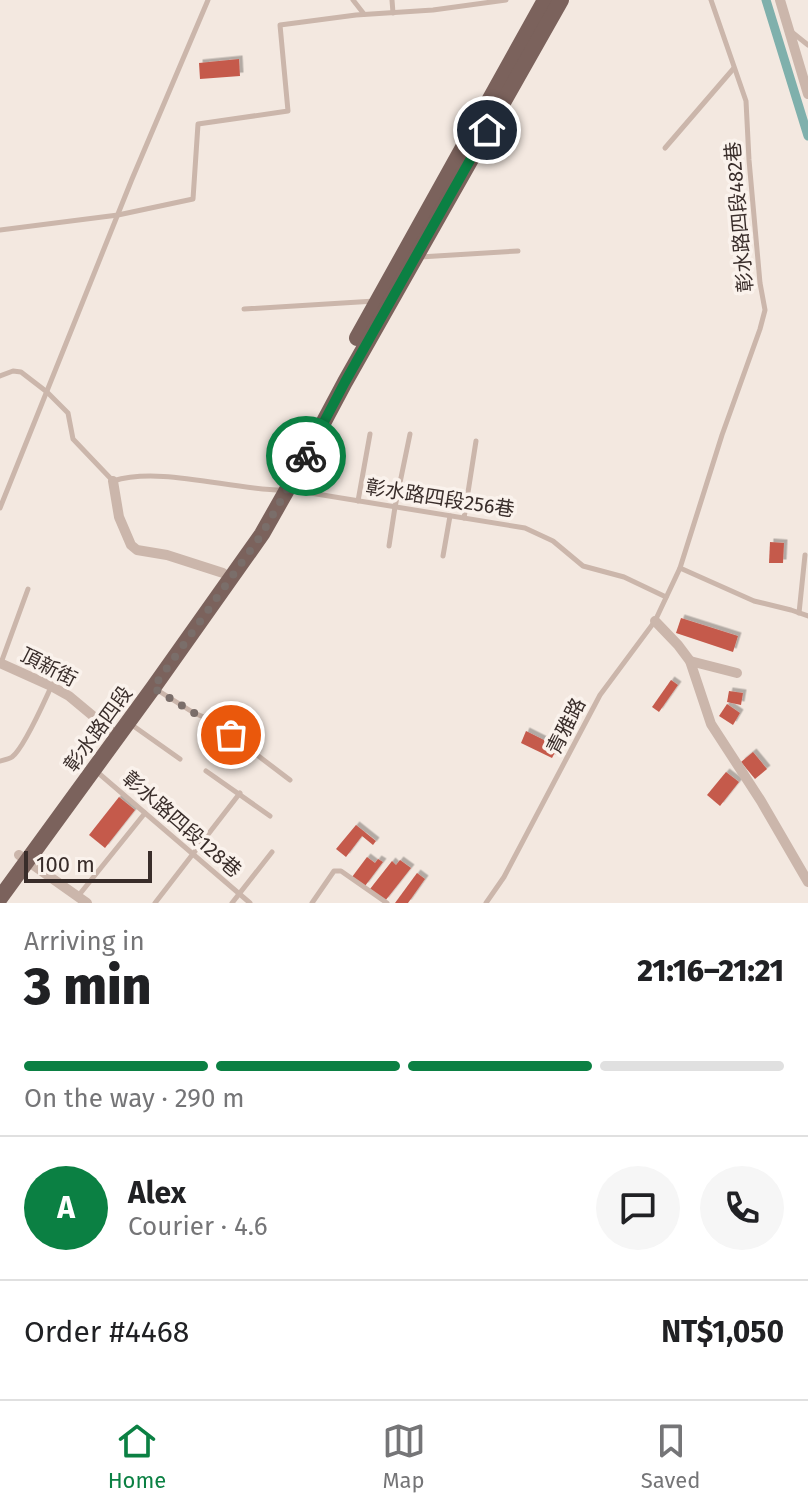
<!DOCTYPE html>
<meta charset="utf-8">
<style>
body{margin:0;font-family:"Fira Sans","Noto Sans TC",sans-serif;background:#f6f6f6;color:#202124;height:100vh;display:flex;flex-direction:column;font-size:30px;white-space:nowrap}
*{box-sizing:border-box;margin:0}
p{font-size:26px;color:#757577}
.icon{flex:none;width:44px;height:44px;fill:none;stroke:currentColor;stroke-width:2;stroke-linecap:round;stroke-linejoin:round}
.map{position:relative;height:903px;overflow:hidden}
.panel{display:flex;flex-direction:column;background:#fff;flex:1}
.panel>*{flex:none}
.scale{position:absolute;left:24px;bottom:20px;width:128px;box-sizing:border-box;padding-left:8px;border:4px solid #392d2a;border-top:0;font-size:22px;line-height:28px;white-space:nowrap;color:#392d2a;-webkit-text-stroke:6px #faf2ec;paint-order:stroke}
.pin{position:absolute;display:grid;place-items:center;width:68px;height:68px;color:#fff;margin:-34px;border:4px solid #fff;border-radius:50%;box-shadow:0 2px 8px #0007}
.courier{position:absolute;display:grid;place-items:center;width:80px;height:80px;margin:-40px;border:6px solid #0b8043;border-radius:50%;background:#fff;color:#222;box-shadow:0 2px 10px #0007}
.headline em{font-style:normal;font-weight:800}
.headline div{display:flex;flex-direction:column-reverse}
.headline{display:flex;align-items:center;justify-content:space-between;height:136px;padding:0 24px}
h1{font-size:52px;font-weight:800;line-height:60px}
.bar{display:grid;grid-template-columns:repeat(4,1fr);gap:12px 8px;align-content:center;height:96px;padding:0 24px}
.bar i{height:10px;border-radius:6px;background:#e0e0e0}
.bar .selected{background:#0b8043}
.bar p{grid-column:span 4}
.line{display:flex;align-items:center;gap:20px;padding:0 24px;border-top:2px solid #e0e0e0}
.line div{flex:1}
.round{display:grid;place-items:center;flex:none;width:84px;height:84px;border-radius:42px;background:#f6f6f6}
.tabs{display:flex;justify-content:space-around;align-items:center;height:112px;border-top:2px solid #e0e0e0;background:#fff;font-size:22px;color:#757577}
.tabs a{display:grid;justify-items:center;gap:4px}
.tabs .selected{color:#0b8043}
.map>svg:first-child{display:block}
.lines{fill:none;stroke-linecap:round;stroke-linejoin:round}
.canal{stroke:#7fb0ac;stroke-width:9}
.building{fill:#c55a4c;filter:url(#shadow)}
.lane{stroke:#cbb6ab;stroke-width:5}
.street{stroke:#cbb6ab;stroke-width:10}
.primary{stroke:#7b625c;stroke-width:16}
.done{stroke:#7a6e6a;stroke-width:8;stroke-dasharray:0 14.4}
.route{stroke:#0b8043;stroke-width:10}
.labels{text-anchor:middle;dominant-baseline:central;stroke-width:7;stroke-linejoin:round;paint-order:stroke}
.street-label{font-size:20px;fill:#392d2a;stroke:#faf2ec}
</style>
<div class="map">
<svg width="808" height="903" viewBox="0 0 808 903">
<defs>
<filter id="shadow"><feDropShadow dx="3.5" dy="-3.5" stdDeviation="0" flood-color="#0004"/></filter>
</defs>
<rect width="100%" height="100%" fill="#f3e8e0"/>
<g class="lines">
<path class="canal" d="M 766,0 L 808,136"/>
</g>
<g class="building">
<path d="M 239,59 L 240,76 L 200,79 L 199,63 Z"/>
<path d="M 770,542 L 784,543 L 783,563 L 769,563 Z"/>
<path d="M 681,618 L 738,636 L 733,652 L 676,633 Z"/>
<path d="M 671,680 L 678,685 L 659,712 L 652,707 Z"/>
<path d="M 729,691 L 743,693 L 741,705 L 727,702 Z"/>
<path d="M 727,704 L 740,713 L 733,725 L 719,716 Z"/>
<path d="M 526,731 L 558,747 L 552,758 L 521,743 Z"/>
<path d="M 753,752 L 767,769 L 755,779 L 741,762 Z"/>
<path d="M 726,772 L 739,782 L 720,806 L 707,795 Z"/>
<path d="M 119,797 L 135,810 L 105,848 L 89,835 Z"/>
<path d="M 356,825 L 376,841 L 373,845 L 362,836 L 346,857 L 336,849 Z"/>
<path d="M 367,857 L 375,863 L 378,859 L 383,862 L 365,886 L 352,877 Z"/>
<path d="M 400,860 L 411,868 L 385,901 L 370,889 L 392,861 L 396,865 Z"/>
<path d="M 417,873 L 425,879 L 408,903 L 395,903 Z"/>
</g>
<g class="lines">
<g class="lane">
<path d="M 353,0 L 364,14"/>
<path d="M 392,0 L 393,13"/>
<path d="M 793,33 L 808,45"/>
<path d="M 665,148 L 734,68"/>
<path d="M 0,230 L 118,215 L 193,199 L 198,124 L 288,111 L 280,25 L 356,15 L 433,10 L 506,0"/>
<path d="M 420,257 L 518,251"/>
<path d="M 244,309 L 375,301"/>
<path d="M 0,376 L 13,371 L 21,372 L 47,392 L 68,413 L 73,439 L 113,481 C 160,466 232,490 282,490"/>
<path d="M 292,490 L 525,528 L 553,541 L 583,566 L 624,577 L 666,597"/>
<path d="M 358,501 L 370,434"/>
<path d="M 0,508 L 132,179 L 208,0"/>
<path d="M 464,518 L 476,441"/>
<path d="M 389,546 L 395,507 L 410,434"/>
<path d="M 443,556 L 450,516"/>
<path d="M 680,568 L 754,601 L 791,610 L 808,616"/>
<path d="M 799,613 L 805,555"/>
<path d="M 1,663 L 28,589"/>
<path d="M 154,688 L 194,713 L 211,720 L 290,780"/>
<path d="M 132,725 L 180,759"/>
<path d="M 0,761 C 4,760 9,759 12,757 C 24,748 44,702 51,687"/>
<path d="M 96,771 L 250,903"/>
<path d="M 206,771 L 270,816"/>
<path d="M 79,895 L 145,813"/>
<path d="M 155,903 L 240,793"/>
<path d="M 232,903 L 272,852"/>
<path d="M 312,903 L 334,871 L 341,871 L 387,903"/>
<path d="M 486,903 L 504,877 L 600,695 L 655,621 L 680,568 L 722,435 L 760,329 L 765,310 L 760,283 L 749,160 L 746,101 L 711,0"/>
</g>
<g class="street">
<path d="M 780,0 L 808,94"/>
<path d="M 113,481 L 119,517 L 131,545 L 137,550 L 167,555 L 223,573"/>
<path d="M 655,621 L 678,645 L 690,661 L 711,724 L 761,801 L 808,882"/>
<path d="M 690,661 L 737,673"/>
<path d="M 0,663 L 51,686 L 69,696 L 117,736"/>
<path d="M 19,855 L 87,903"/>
</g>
<g class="primary">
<path d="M 357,338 L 545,0"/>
<path d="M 0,898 L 153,688 L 262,534 L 296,474 L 345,382 L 561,0"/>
</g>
</g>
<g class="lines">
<path class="done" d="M 231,735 L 211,720 L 194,713 L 153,688 L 262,534 L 306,456"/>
<path class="route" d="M 306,456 L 345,382 L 487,130"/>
</g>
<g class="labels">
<g class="street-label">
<text transform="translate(739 217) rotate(-95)">彰水路四段482巷</text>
<text transform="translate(440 498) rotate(9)">彰水路四段256巷</text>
<text transform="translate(49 667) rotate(27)">頂新街</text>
<text transform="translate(566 726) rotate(-63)">青雅路</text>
<text transform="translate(98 729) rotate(-54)">彰水路四段</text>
<text transform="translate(182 824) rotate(41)">彰水路四段128巷</text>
</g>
</g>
</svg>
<div class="scale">100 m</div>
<div class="pin" style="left:231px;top:735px;background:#ea580c"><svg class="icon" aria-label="bag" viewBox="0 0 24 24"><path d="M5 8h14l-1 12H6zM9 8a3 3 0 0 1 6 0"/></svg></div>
<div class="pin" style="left:487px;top:130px;background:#1f2937"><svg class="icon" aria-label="home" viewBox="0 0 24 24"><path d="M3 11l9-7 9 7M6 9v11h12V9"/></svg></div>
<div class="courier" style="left:306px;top:456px"><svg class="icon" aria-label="bike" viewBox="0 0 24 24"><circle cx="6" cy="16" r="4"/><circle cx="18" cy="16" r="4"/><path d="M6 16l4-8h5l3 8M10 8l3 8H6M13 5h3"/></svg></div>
</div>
<section class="panel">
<div class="headline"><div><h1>3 min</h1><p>Arriving in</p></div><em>21:16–21:21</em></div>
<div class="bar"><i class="selected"></i><i class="selected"></i><i class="selected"></i><i></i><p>On the way · 290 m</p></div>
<div class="line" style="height:144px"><b class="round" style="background:#0b8043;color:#fff">A</b><div><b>Alex</b><p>Courier · 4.6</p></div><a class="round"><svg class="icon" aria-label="chat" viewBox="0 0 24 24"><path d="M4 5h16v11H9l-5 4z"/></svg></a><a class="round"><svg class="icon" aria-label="phone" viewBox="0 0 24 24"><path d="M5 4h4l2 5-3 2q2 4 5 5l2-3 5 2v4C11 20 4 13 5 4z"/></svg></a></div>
<div class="line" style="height:104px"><div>Order #4468</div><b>NT$1,050</b></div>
</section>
<nav class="tabs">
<a class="selected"><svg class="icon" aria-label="home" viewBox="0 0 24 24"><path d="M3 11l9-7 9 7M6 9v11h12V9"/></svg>Home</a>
<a><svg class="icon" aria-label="map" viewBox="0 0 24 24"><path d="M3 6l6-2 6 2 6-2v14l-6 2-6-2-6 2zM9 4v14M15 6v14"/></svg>Map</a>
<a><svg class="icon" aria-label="saved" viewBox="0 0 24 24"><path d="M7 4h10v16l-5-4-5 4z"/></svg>Saved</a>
</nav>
